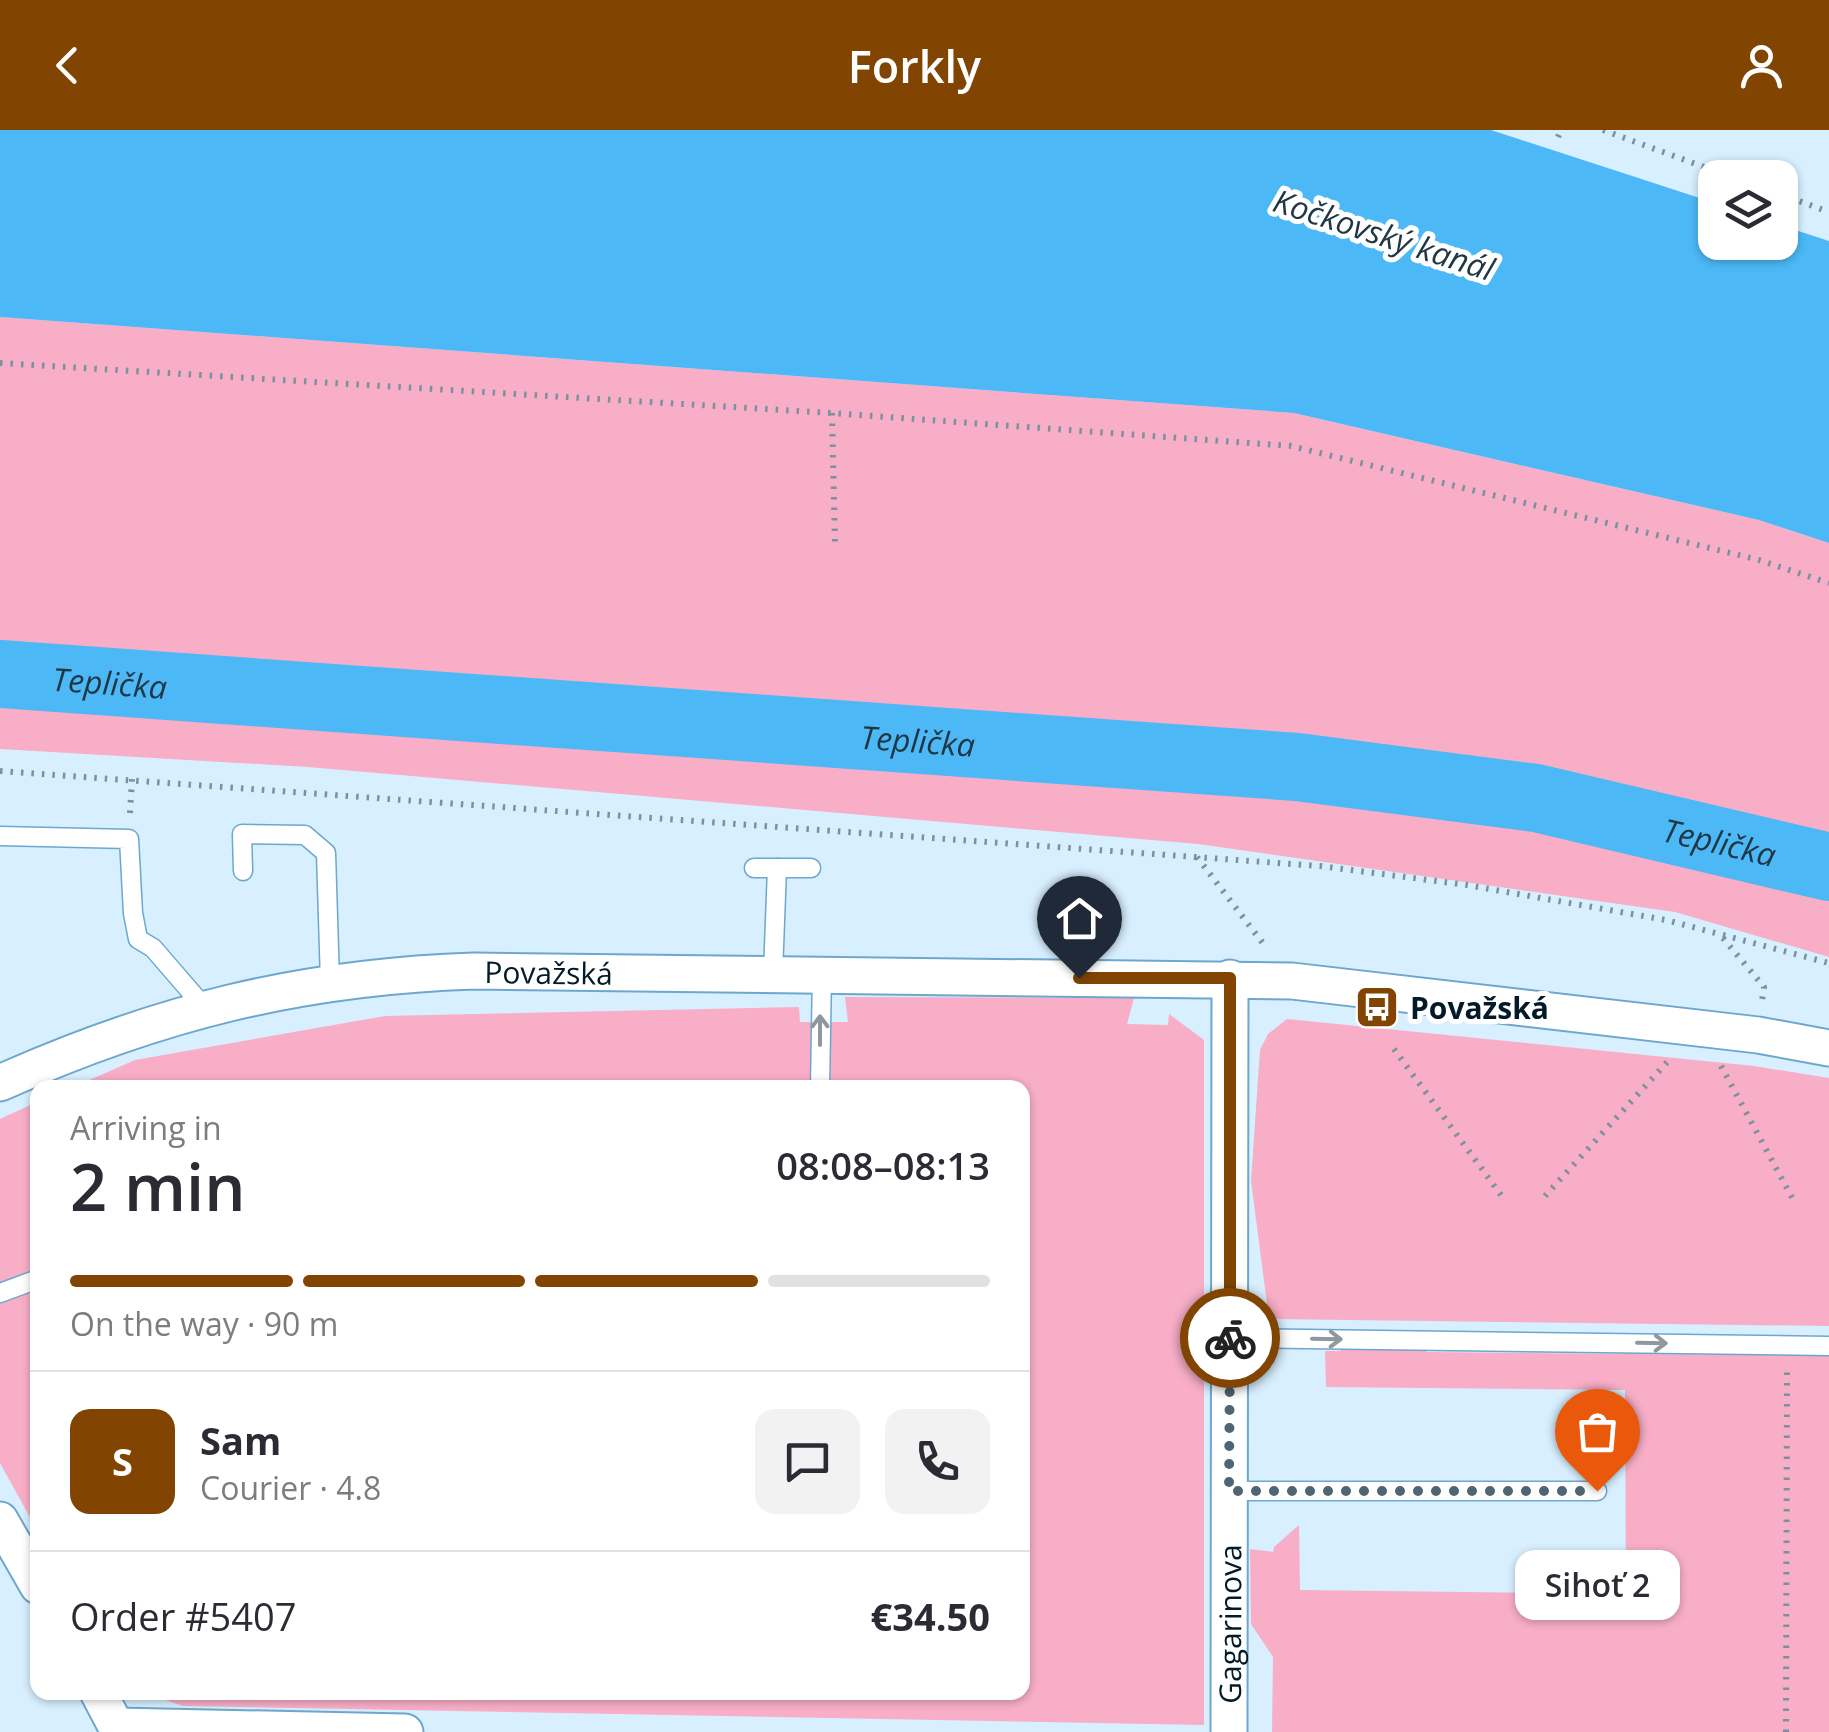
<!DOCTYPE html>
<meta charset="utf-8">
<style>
body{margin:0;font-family:"Open Sans",sans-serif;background:#f2f2f3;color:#2b2b33;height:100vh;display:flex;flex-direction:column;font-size:38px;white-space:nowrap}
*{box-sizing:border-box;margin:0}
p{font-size:32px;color:#7c7c81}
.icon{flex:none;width:55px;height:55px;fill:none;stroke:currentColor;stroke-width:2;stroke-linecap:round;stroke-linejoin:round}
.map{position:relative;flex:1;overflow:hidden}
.panel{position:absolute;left:30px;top:950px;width:1000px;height:620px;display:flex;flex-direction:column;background:#fff;border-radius:20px;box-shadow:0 2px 8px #0004}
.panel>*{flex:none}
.buttons{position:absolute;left:1698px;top:30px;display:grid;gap:20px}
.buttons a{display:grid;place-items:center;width:100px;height:100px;border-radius:20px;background:#fff;box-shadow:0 2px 8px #0004;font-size:50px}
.pin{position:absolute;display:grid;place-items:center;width:85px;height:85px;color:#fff;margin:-102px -42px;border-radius:50% 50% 50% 0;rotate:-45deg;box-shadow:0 0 10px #0007}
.pin .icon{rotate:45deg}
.courier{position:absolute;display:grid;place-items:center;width:100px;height:100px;margin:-50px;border:8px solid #814401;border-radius:50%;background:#fff;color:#222;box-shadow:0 2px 12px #0007}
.bubble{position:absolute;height:70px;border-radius:20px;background:#fff;box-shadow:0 2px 8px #0004;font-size:32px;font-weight:600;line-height:70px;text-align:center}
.overview em{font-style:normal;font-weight:600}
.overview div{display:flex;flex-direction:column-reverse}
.overview{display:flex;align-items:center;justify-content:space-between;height:170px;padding:0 40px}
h1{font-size:65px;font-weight:600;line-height:75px}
.bar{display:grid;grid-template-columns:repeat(4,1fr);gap:15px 10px;align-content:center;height:120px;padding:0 40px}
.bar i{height:12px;border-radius:8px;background:#e1e1e2}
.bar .active{background:#814401}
.bar p{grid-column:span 4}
.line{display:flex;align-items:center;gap:25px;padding:0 40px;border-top:2px solid #e1e1e2}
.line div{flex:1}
.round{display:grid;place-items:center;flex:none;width:105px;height:105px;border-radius:20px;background:#f2f2f3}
header{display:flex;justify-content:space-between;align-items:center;height:130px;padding:0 40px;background:#814401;color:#fff;font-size:45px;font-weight:600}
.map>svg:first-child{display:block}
.green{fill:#f8aec6}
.water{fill:#4cb8f6}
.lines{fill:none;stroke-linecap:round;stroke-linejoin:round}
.river{stroke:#4cb8f6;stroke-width:68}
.service-casing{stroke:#6da7cc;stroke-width:21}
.minor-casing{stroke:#6da7cc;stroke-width:39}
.path{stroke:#7a91a0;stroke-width:6;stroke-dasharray:2.5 8;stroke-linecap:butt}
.service{stroke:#fff;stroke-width:18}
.minor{stroke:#fff;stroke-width:35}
.oneway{stroke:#8e989e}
.done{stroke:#4e6573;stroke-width:10;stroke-dasharray:0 18}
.route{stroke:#814401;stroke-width:12}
.labels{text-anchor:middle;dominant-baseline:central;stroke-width:10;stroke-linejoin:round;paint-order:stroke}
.street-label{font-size:30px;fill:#031a28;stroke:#fff}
.poi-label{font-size:30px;font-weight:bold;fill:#031a28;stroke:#fff;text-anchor:start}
.water-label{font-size:32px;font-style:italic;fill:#1f3645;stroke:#fff}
</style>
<header><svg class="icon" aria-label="back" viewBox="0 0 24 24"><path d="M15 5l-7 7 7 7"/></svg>Forkly<svg class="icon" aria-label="person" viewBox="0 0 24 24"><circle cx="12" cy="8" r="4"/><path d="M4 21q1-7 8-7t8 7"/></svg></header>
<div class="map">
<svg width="1829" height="1602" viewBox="0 0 1829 1602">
<rect width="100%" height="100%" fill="#d8efff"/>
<g class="green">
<path d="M 0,187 L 1294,283 L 1759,390 L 1829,413 L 1829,827 L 1675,782 L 1198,714 L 308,637 L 0,619 Z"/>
<path d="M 845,867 L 1134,868 L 1127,894 L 1168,895 L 1169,884 L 1204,910 L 1204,1595 L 183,1576 L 145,1563 L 1022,1562 L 1022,958 L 71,958 L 135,930 L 385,886 L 799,877 L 800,892 L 848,892 Z"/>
<path d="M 1287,889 L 1754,936 L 1829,948 L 1829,1196 L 1269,1189 L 1251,1051 L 1260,920 L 1268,904 Z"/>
<path d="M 37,972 L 37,1400 L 0,1333 L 0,989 Z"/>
<path d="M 1344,1215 L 1422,1217 L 1427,1222 L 1622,1224 L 1623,1219 L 1637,1224 L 1829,1225 L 1829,1602 L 1272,1602 L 1273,1527 L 1251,1494 L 1250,1419 L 1273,1422 L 1274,1417 L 1299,1395 L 1300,1460 L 1626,1464 L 1625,1260 L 1326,1257 L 1325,1221 L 1340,1221 Z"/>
</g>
<path class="water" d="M 0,0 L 1491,0 L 1715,73 L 1715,112 L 1780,112 L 1780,95 L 1829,111 L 1829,413 L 1759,390 L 1294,283 L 0,187 Z"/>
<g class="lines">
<path class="river" id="s1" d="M 0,544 L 1297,637 L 1536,668 L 1829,737"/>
<g class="service-casing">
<g id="service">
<path d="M 0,706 L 129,709 L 133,783 L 138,809 L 153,818 L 204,877"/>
<path d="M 754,738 L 811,738"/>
<path d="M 243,741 L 242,704 L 305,705 L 326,723 L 330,852"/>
<path d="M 773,843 L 777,738"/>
<path d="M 820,958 L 822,843"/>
<path d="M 0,1163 L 38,1149"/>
<path d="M 1229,1208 L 1829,1216"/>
<path d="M 1229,1361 L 1597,1361"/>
</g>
</g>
<g class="minor-casing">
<g id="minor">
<path id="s2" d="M 0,953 C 159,882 300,847 474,841 L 1292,851 L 1758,905 L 1829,918"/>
<path d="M 0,1390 L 38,1456"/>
<path d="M 98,1562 L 119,1602"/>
<path d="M 117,1596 L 405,1602"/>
<path id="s3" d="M 1229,1602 L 1230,848"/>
</g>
</g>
<g class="path">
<path d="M 1603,0 L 1734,48"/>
<path d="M 1558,7 L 1561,0"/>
<path d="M 1780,64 L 1829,82"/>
<path d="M 0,233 L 832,283 L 1291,316 L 1759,430 L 1829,453"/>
<path d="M 832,283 L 835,414"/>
<path d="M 0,641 L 1320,736 L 1467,755 L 1666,790 L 1829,833"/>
<path d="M 130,683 L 132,649"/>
<path d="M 1197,727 L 1265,816"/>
<path d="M 1723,808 L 1764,857 L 1762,871"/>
<path d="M 1394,919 L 1501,1065"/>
<path d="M 1721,936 L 1795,1073"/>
<path d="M 1545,1066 L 1669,930"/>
<path d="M 1786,1602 L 1787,1241"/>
</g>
<use href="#service" class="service"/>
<use href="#minor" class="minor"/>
</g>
<defs><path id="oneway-shaft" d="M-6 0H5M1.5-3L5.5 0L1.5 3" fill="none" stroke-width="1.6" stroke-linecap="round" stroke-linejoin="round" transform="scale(2.5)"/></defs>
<g class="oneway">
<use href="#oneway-shaft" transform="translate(820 900) rotate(-90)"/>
<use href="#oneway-shaft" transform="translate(1327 1209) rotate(1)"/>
<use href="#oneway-shaft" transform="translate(1652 1213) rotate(1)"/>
</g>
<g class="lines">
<path class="done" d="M 1230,1208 L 1229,1361 L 1597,1361"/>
<path class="route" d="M 1079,848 L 1230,848 L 1230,1208"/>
</g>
<defs>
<g id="bus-square" transform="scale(2.25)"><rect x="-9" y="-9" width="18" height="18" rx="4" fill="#814401" stroke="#fff"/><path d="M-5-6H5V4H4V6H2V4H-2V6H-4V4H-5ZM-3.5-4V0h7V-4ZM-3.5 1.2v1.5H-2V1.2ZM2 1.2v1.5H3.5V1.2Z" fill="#fff"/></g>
</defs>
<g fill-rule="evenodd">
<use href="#bus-square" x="1377" y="877"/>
</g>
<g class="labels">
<g class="street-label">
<text stroke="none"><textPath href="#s2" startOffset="565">Považská</textPath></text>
<text stroke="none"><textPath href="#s3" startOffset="108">Gagarinova</textPath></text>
</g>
<g class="poi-label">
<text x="1410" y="877">Považská</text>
</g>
<g class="water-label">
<text transform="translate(1384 104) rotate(18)">Kočkovský kanál</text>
<text stroke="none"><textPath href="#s1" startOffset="110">Teplička</textPath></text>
<text stroke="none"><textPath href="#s1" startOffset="920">Teplička</textPath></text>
<text stroke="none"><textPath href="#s1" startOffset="1730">Teplička</textPath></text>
</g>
</g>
</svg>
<div class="buttons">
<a><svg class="icon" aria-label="layers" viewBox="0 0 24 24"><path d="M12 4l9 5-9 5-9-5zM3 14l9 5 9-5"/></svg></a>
</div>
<div class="pin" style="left:1597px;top:1361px;background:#ea580c"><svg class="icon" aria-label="bag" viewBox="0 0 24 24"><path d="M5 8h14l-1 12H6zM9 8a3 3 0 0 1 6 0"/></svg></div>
<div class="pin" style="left:1079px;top:848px;background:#1f2937"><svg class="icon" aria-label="home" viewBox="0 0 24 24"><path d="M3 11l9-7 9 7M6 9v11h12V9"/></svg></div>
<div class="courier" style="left:1230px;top:1208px"><svg class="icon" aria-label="bike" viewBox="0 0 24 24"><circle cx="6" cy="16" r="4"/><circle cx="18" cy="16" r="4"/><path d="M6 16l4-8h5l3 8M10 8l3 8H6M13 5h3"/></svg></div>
<div class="bubble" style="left:1515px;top:1420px;width:165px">Sihoť 2</div>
<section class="panel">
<div class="overview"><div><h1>2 min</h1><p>Arriving in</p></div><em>08:08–08:13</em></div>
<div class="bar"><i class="active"></i><i class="active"></i><i class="active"></i><i></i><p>On the way · 90 m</p></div>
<div class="line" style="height:180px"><b class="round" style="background:#814401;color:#fff">S</b><div><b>Sam</b><p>Courier · 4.8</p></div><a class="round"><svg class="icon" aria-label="chat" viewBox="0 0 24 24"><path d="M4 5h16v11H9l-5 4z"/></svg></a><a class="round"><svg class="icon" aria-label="phone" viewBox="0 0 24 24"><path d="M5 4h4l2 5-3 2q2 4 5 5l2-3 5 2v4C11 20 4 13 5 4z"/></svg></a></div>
<div class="line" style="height:130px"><div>Order #5407</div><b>€34.50</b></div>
</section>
</div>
